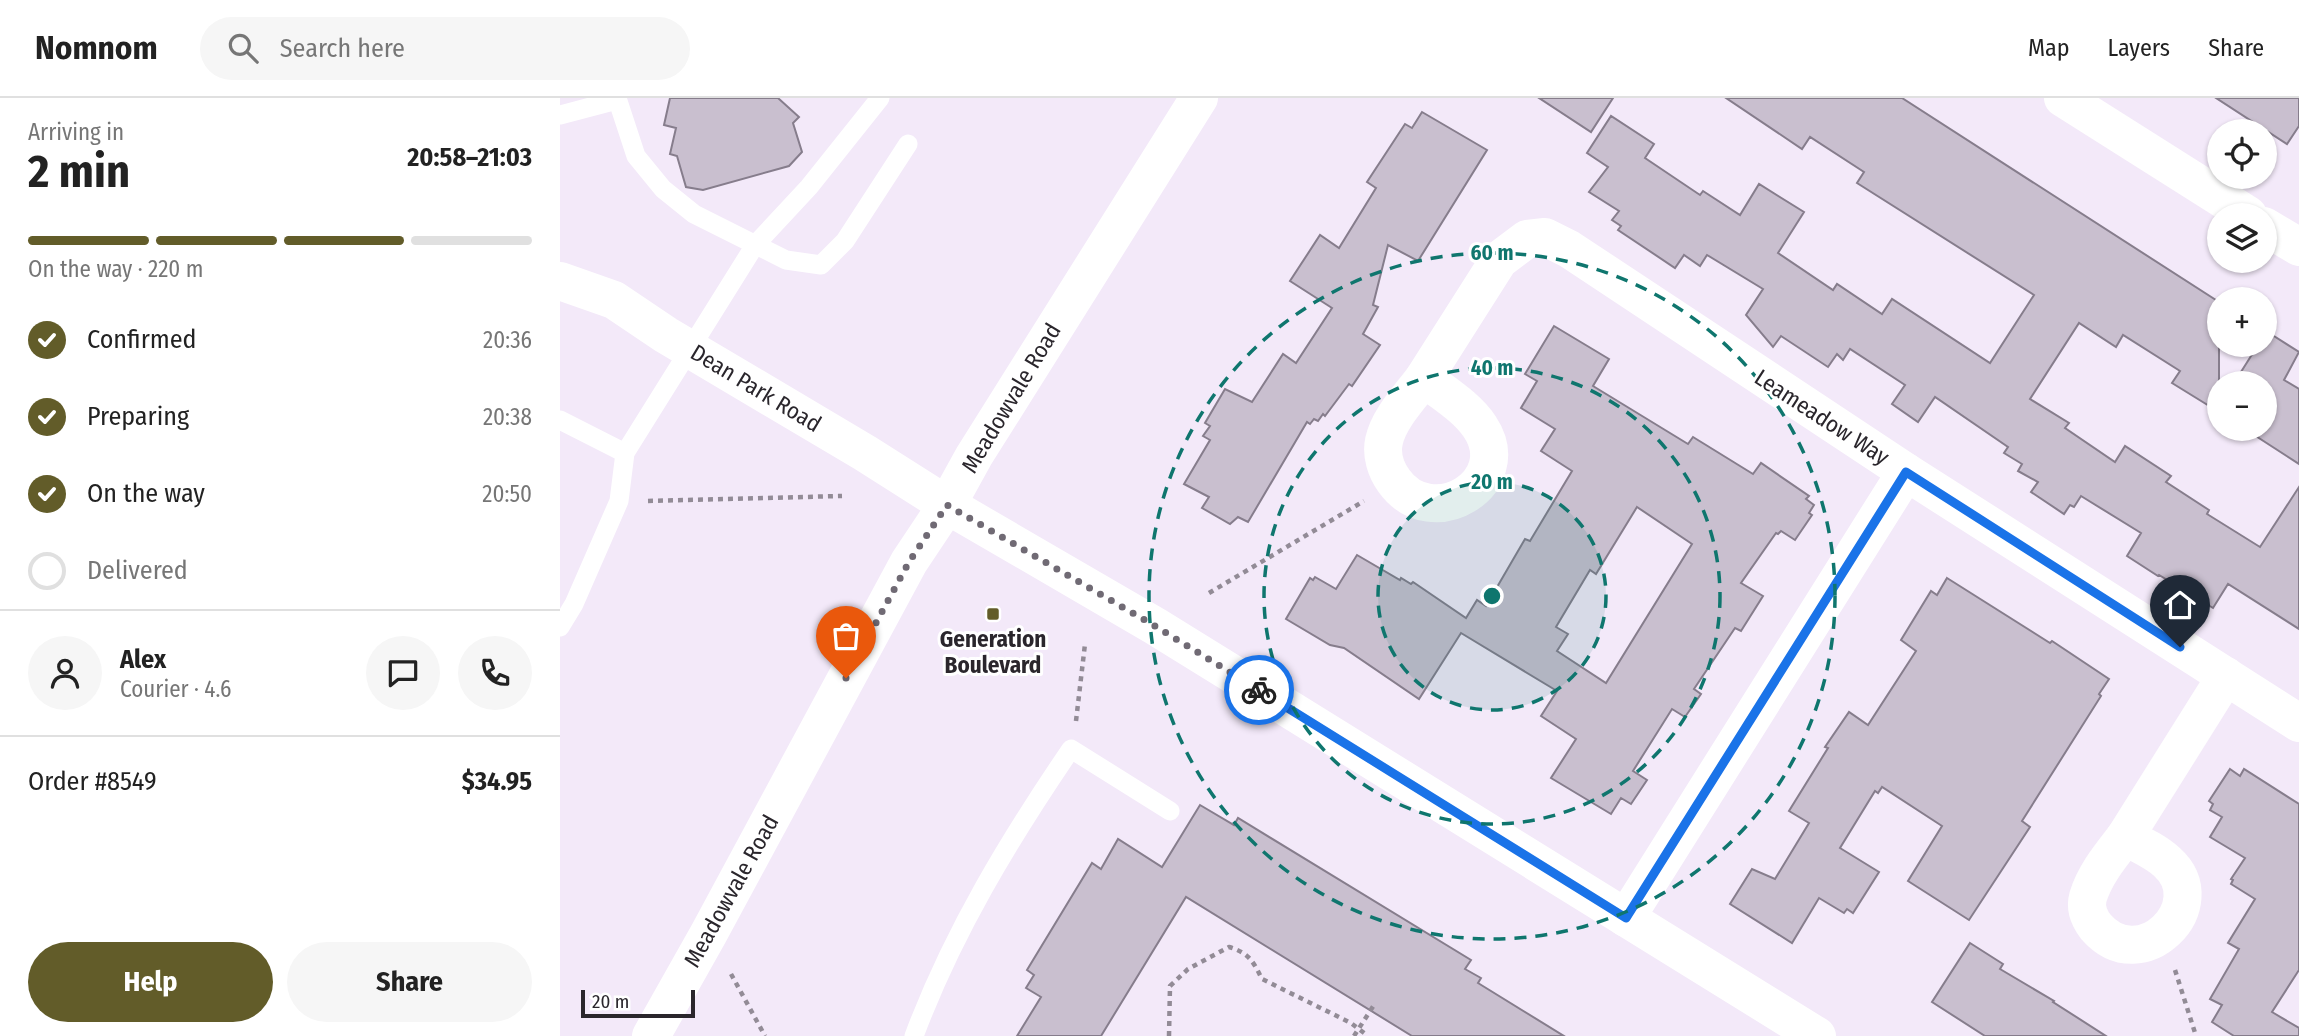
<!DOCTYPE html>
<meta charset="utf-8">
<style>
body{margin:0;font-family:"Fira Sans Condensed",sans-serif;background:#f6f6f6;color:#222;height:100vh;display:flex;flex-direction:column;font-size:26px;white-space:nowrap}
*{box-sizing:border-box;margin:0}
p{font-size:23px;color:#767676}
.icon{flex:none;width:38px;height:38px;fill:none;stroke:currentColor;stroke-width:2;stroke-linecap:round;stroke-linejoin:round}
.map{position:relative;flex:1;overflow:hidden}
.drawer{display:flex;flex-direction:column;background:#fff;width:560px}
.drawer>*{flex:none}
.buttons{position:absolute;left:1647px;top:21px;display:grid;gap:14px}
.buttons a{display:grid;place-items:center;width:70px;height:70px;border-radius:50%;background:#fff;box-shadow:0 2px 5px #0004;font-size:35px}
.scale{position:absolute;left:21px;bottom:18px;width:114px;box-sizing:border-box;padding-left:7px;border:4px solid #2a262c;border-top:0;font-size:19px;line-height:24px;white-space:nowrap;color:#2a262c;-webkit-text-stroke:5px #fff;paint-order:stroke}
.pin{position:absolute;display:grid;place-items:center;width:60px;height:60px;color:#fff;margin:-72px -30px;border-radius:50% 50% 50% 0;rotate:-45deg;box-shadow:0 0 7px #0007}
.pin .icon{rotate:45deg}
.courier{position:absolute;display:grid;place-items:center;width:70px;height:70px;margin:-35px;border:5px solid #1a73e8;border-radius:50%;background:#fff;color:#222;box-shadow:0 2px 9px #0007}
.head em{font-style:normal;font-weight:700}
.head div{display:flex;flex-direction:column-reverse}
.head{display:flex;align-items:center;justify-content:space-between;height:119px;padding:0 28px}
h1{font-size:46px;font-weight:700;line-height:52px}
.bar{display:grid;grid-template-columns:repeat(4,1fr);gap:10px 7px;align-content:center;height:84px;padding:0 28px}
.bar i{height:9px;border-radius:5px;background:#e0e0e0}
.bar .selected{background:#625c29}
.bar p{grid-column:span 4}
.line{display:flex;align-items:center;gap:18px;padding:0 28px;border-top:2px solid #e0e0e0}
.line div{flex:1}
.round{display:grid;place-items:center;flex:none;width:74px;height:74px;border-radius:37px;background:#f6f6f6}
ol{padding:0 28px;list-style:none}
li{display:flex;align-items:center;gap:21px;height:77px}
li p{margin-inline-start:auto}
li .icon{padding:7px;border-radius:50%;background:#625c29;color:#fff;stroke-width:4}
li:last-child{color:#767676}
li i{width:38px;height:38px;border:4px solid #e0e0e0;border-radius:50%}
.cta{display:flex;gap:14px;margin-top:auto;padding:14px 28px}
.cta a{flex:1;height:80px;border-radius:42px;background:#625c29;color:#fff;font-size:28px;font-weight:700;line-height:80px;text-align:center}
.cta a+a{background:#f6f6f6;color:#222}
header{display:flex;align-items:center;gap:42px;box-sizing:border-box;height:98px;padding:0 35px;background:#fff;border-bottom:2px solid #e0e0e0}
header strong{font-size:33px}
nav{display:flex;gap:38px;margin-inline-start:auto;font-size:24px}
.search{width:490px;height:63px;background:#f6f6f6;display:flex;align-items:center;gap:18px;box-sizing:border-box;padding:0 24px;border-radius:38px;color:#767676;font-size:26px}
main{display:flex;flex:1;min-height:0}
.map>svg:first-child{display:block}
.building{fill:#c9bfcf;stroke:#867d8c;stroke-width:2;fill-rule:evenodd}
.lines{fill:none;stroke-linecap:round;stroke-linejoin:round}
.path{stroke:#928b96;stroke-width:4.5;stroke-dasharray:5 5;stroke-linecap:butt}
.lane{stroke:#fff;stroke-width:19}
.street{stroke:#fff;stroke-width:38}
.secondary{stroke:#fff;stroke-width:38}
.done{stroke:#706a74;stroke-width:7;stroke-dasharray:0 12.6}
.route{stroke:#1a73e8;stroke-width:9}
.ring{fill:none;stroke:#0f766e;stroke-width:3.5;stroke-dasharray:12 9}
.poi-dot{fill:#625c29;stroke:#fff;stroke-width:2.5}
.labels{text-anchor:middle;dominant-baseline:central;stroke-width:6;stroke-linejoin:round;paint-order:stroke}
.street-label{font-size:23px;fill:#2a262c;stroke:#fff}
.poi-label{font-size:23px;font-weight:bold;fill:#2a262c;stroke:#fff}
.centre{fill:#0f766e;stroke:#fff;stroke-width:3.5}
.ring-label{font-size:21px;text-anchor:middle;font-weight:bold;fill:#0f766e;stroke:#fff;stroke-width:6;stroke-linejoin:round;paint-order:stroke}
</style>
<header>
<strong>Nomnom</strong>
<div class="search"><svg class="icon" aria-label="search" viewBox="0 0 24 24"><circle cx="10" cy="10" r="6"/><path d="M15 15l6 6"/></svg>Search here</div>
<nav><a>Map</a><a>Layers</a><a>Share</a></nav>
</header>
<main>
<section class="drawer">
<div class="head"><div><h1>2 min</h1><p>Arriving in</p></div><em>20:58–21:03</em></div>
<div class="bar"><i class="selected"></i><i class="selected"></i><i class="selected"></i><i></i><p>On the way · 220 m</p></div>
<ol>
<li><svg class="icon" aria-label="check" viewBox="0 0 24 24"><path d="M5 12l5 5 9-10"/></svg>Confirmed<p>20:36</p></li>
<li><svg class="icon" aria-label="check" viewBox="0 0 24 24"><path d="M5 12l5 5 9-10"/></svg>Preparing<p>20:38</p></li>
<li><svg class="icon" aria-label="check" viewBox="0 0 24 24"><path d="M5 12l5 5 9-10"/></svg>On the way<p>20:50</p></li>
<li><i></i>Delivered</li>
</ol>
<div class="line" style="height:126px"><a class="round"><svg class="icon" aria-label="person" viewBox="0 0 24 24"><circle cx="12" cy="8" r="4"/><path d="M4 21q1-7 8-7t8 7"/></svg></a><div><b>Alex</b><p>Courier · 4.6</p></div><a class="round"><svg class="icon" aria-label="chat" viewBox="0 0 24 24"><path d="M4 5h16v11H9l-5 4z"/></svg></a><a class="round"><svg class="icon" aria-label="phone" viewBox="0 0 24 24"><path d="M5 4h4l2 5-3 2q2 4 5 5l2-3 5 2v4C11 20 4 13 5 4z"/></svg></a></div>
<div class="line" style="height:91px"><div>Order #8549</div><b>$34.95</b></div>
<div class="cta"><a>Help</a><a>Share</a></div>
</section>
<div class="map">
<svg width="1739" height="938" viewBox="0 0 1739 938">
<rect width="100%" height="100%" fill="#f3e9f9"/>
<g class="building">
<path d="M 110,0 L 218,0 L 239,19 L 233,25 L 242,54 L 229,68 L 143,92 L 126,89 L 117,58 L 110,56 L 116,30 L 104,27 Z"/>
<path d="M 979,0 L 1053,0 L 1031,34 Z"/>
<path d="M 1166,0 L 1342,0 L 1659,204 L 1659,314 L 1612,285 L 1620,273 L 1563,237 L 1556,249 L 1519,225 L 1470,301 L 1509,325 L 1505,330 L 1555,364 L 1565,348 L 1611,378 L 1606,384 L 1649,412 L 1647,416 L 1700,449 L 1739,389 L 1739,531 L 1668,486 L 1653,510 L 1599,477 L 1598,478 L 1567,458 L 1581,435 L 1521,398 L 1514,409 L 1510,407 L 1504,416 L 1471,394 L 1478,384 L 1458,373 L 1462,366 L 1444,355 L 1448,349 L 1375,299 L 1358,324 L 1332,306 L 1345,287 L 1290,251 L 1283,262 L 1277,256 L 1268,269 L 1221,238 L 1213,249 L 1186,217 L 1203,191 L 1147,157 L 1140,168 L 1124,157 L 1115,170 L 1058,132 L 1061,128 L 1052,122 L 1059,113 L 1029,94 L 1048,69 L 1027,55 L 1051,18 L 1094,46 L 1085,60 L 1140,97 L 1143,93 L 1180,117 L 1199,86 L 1244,114 L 1218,155 L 1273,192 L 1277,186 L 1322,216 L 1332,201 L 1430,265 L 1474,197 L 1297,85 L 1304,74 L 1250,39 L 1242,51 Z"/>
<path d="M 1656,0 L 1739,0 L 1739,28 L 1727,46 Z"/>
<path d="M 862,14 L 927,52 L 858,163 L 828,147 L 813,207 L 818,209 L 803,236 L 820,247 L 792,288 L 789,286 L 765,318 L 763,316 L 758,323 L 754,321 L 750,326 L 747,324 L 688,424 L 678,419 L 670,426 L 642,410 L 649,399 L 624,386 L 650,342 L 643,338 L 650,328 L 645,325 L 665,291 L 692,304 L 723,256 L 736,265 L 772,210 L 730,183 L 760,137 L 779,150 L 816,90 L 807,84 L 845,26 L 852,30 Z"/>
<path d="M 994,228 L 1049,261 L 1033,288 L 1128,346 L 1133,339 L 1193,376 L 1201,365 L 1249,398 L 1246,401 L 1254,407 L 1249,415 L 1252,417 L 1235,442 L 1221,433 L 1218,436 L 1216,435 L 1181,485 L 1203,498 L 1181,533 L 1175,530 L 1134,591 L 1141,596 L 1125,619 L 1112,611 L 1073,673 L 1087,682 L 1071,706 L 1061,700 L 1051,716 L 991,680 L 1016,641 L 981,618 L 997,593 L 901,535 L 859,601 L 784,550 L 770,547 L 726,521 L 750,480 L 753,482 L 755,479 L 776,491 L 797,457 L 840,482 L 841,480 L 851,486 L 853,484 L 906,520 L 917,502 L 926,508 L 965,441 L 970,443 L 1012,373 L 981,353 L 995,331 L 961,310 L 977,283 L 965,276 ZM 1077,409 L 1132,446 L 1046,585 L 997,553 L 1008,536 L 996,529 L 1030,472 L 1036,476 Z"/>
<path d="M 1706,233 L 1739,254 L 1724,282 L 1739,291 L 1739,366 L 1685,331 L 1704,331 L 1704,285 L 1674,285 L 1698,247 L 1704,247 Z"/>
<path d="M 1387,480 L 1490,545 L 1492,543 L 1549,581 L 1539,596 L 1541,598 L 1462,723 L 1470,729 L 1409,822 L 1348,783 L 1382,728 L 1322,689 L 1318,695 L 1315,693 L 1280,750 L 1319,774 L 1293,815 L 1287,811 L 1284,815 L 1259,800 L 1232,845 L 1170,806 L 1192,771 L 1215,781 L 1249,725 L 1229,713 L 1268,650 L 1265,649 L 1289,614 L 1308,627 L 1356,553 L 1341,542 L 1371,493 L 1377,497 Z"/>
<path d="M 1670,671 L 1680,678 L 1684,671 L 1739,706 L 1739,872 L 1712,914 L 1739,930 L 1739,938 L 1674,938 L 1652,924 L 1662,907 L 1650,901 L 1679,851 L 1668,845 L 1695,801 L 1671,786 L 1673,782 L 1671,781 L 1685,760 L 1650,739 L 1662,719 L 1650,712 L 1653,706 L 1649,703 Z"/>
<path d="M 640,707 L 674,727 L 678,720 L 911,862 L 905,871 L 921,880 L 918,885 L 1004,938 L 852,938 L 626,799 L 541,938 L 457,938 L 481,899 L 466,890 L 474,877 L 467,872 L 532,765 L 541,771 L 558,741 L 602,769 Z"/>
<path d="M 1410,845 L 1443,866 L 1440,871 L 1494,903 L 1493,904 L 1546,938 L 1425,938 L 1372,904 Z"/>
</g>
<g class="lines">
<g class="path">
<path d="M 88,403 L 282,398"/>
<path d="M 649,495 L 804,403"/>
<path d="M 516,623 L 525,546"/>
<path d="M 1615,872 L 1636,938"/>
<path d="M 171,876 L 205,938"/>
<path d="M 609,938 L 610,888 L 628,871 L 669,849 C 689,855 693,863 702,881 L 791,925 L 808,938"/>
<path d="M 794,938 L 814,907"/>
</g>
<g class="lane">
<path d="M 57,0 L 76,58 L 103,91 L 134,116 L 226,162 L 261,167 L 285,143 L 348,46"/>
<path d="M 0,17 L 57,2"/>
<path d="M 0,322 L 65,355"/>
<path d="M 0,529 L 14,506 L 59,403 L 65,355 L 195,147 L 249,89 L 320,0"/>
<path d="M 354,938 C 393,834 449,742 511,651 L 610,713"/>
</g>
<g class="street">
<path d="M 1503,0 L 1688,117"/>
<path d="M 1704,128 L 1739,149"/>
<path d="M 864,280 L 939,162 L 967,141 L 985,139 L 1009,151 L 1346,374 L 1739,625"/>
<path d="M 864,280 C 883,295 907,309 920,329 C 957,385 872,436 834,383 C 826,372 821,357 824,343 C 829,320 850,299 864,280 Z"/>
<path d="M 387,407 L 595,528 L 1257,938"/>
<path d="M 1565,739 C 1579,746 1595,753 1607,764 C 1655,807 1581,881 1536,829 C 1529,820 1525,810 1528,799 C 1535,776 1551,757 1565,739 Z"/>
<path d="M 1565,739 L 1666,578"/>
<path d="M 1066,820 L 1346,374"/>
</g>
<g class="secondary">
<path d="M 0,183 L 54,202 L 106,237 L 305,355 L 387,407"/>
<path d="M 91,938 L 149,835 L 349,464 L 387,407 L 414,358 L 639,0"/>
</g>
</g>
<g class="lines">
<path class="done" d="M 286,580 L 349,464 L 387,407 L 595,528 L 699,592"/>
<path class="route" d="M 699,592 L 1066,820 L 1346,374 L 1620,549"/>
</g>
<circle cx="932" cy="498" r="114" fill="#0f766e" fill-opacity=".12"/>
<g class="ring">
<circle cx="932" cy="498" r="114"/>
<circle cx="932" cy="498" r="228"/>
<circle cx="932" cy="498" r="343"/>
</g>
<rect class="poi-dot" x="426" y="509" width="14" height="14" rx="3.5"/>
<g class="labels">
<g class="street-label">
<text transform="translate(196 290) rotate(31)">Dean Park Road</text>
<text transform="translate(451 300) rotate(-59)">Meadowvale Road</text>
<text transform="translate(1262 319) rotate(33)">Leameadow Way</text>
<text transform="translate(171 793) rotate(-61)">Meadowvale Road</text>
</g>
<g class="poi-label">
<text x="433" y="541">Generation<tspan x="433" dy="26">Boulevard</tspan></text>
</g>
</g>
<circle cx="932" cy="498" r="10" class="centre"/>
<g class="ring-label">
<text x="932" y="162">60 m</text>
<text x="932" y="277">40 m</text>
<text x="932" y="391">20 m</text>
</g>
</svg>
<div class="buttons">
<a><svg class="icon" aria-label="locate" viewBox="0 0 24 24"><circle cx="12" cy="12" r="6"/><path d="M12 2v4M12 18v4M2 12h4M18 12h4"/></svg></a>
<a><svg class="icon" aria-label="layers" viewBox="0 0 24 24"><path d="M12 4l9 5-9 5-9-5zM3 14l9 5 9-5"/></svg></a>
<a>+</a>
<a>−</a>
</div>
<div class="scale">20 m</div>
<div class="pin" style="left:286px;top:580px;background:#ea580c"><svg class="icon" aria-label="bag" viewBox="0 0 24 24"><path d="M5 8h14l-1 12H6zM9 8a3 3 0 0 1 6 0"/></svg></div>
<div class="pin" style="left:1620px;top:549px;background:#1f2937"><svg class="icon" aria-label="home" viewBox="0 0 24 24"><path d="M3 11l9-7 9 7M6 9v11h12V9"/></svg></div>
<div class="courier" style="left:699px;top:592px"><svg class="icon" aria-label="bike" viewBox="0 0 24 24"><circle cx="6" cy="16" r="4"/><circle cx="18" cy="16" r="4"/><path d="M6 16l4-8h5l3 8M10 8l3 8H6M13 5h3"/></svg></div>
</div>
</main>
